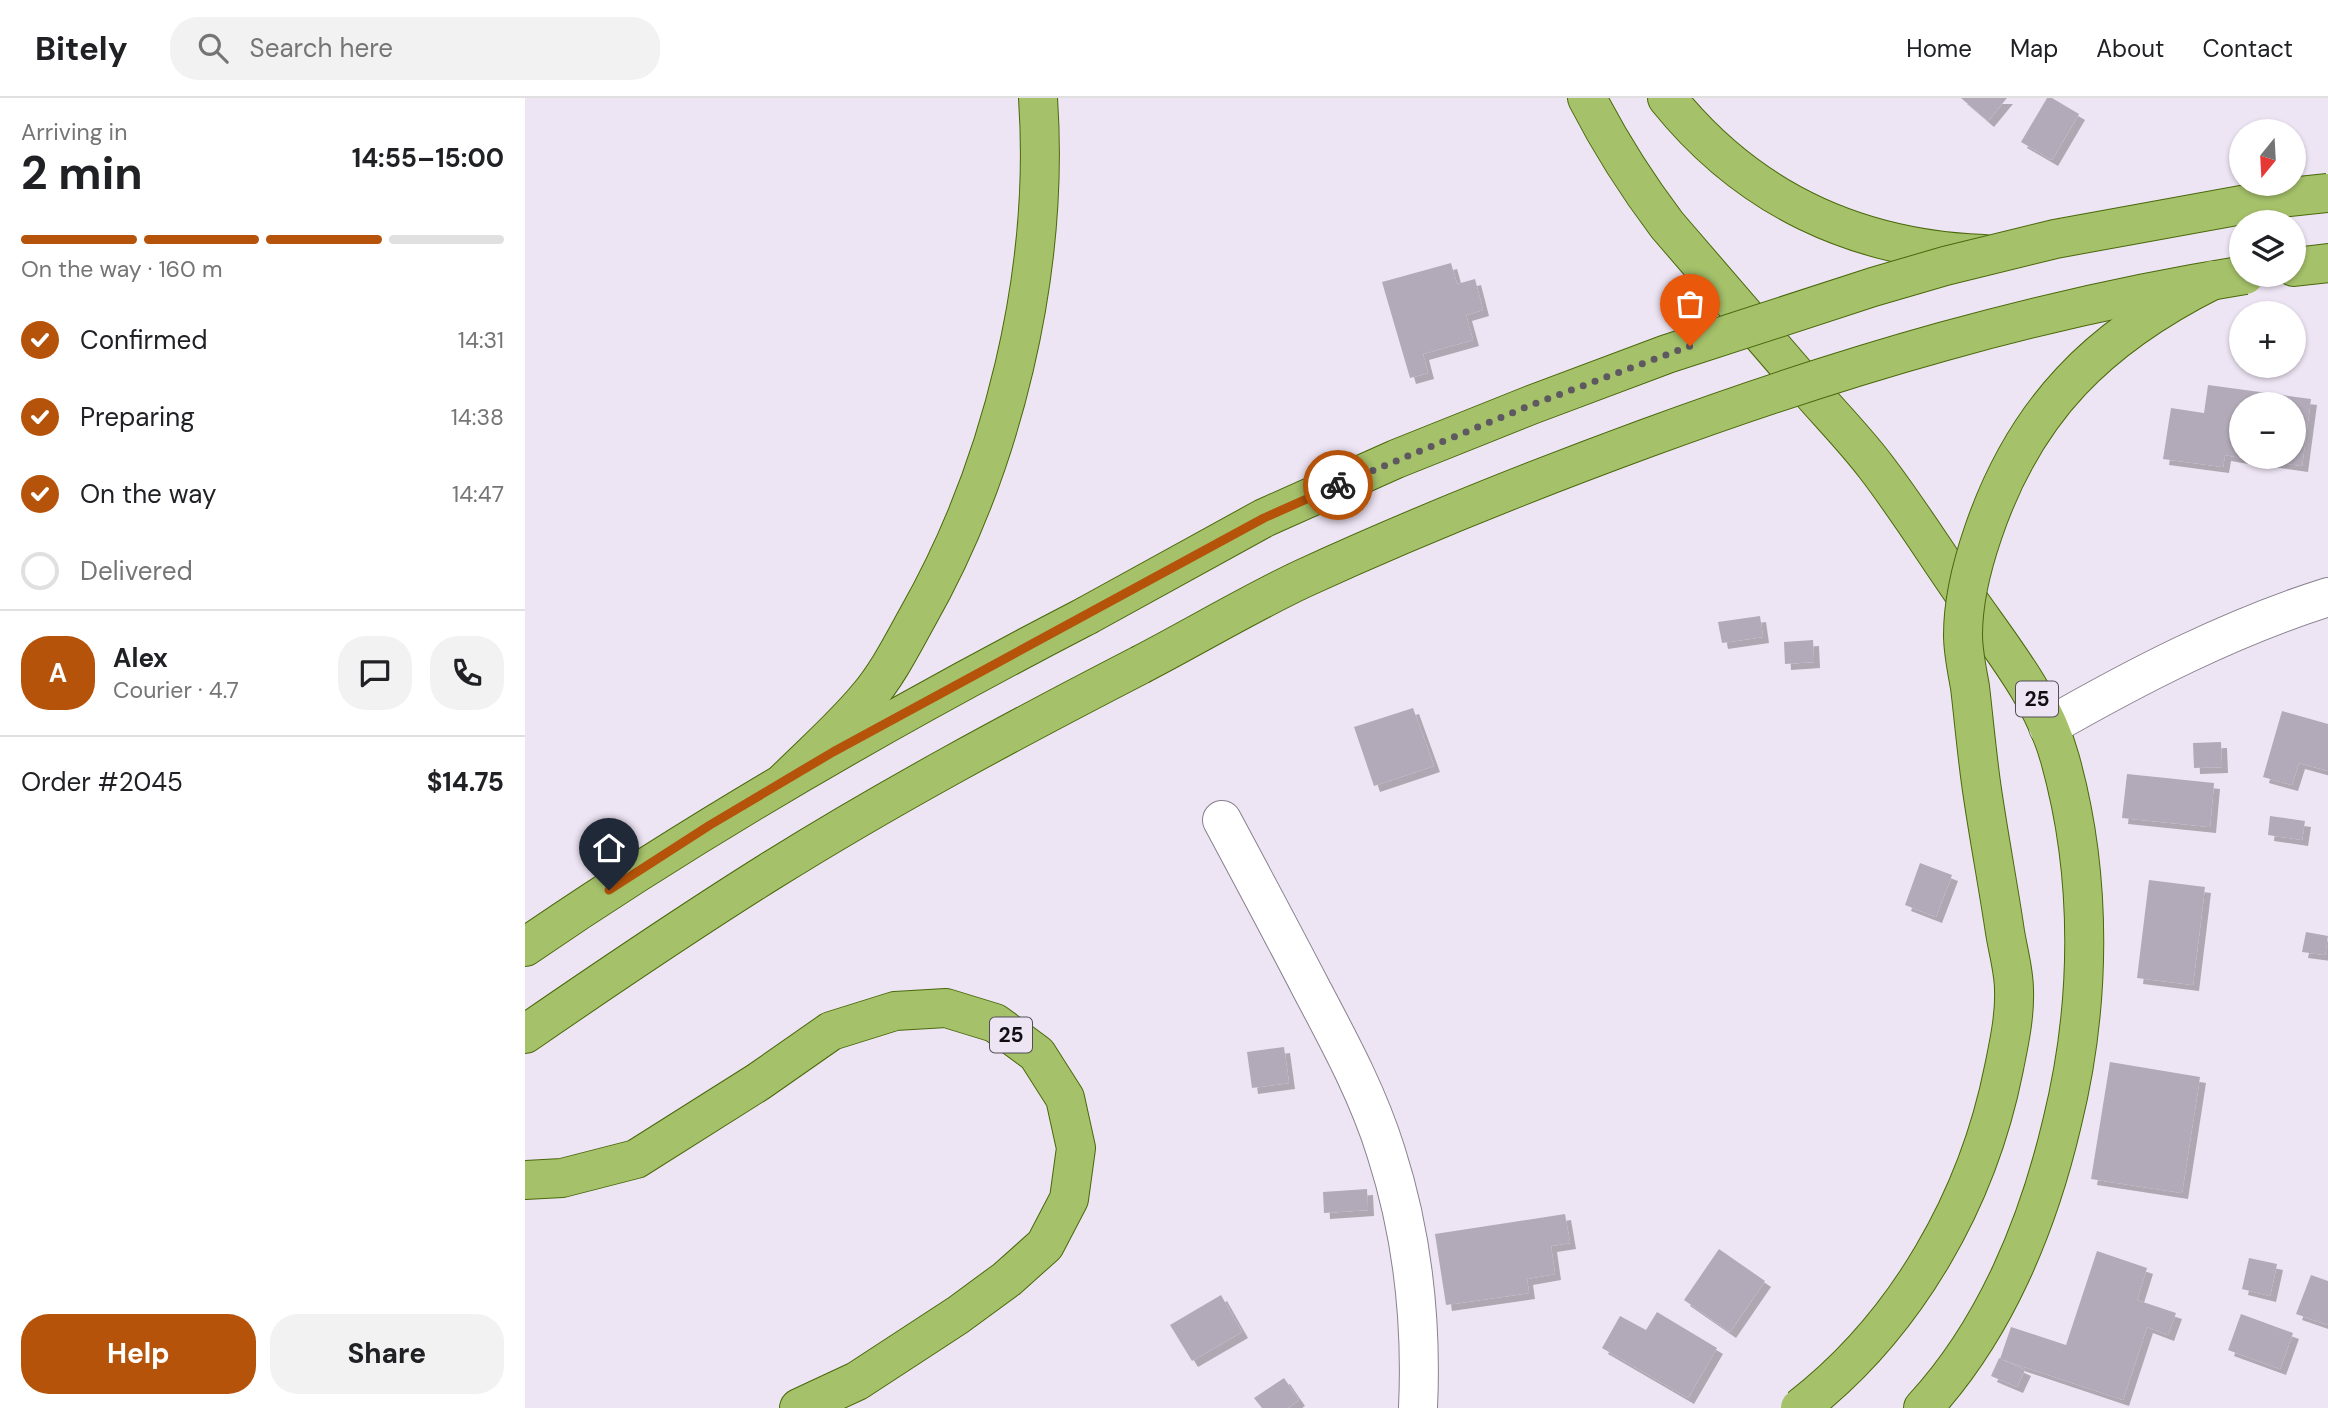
<!DOCTYPE html>
<meta charset="utf-8">
<style>
body{margin:0;font-family:"DM Sans",sans-serif;background:#f2f2f2;color:#202124;height:100vh;display:flex;flex-direction:column;font-size:26px;white-space:nowrap}
*{box-sizing:border-box;margin:0}
p{font-size:23px;color:#757577}
.icon{flex:none;width:38px;height:38px;fill:none;stroke:currentColor;stroke-width:2;stroke-linecap:round;stroke-linejoin:round}
.map{position:relative;flex:1;overflow:hidden}
.panel{display:flex;flex-direction:column;background:#fff;width:525px}
.panel>*{flex:none}
.needle{width:46px;rotate:198deg}
.tools{position:absolute;left:1704px;top:21px;display:grid;gap:14px}
.tools a{display:grid;place-items:center;width:77px;height:77px;border-radius:50%;background:#fff;box-shadow:0 2px 5px #0004;font-size:35px}
.pin{position:absolute;display:grid;place-items:center;width:60px;height:60px;color:#fff;margin:-72px -30px;border-radius:50% 50% 50% 0;rotate:-45deg;box-shadow:0 0 7px #0007}
.pin .icon{rotate:45deg}
.courier{position:absolute;display:grid;place-items:center;width:70px;height:70px;margin:-35px;border:5px solid #b45309;border-radius:50%;background:#fff;color:#222;box-shadow:0 2px 9px #0007}
.headline em{font-style:normal;font-weight:700}
.headline div{display:flex;flex-direction:column-reverse}
.headline{display:flex;align-items:center;justify-content:space-between;height:119px;padding:0 21px}
h1{font-size:46px;font-weight:700;line-height:52px}
.bar{display:grid;grid-template-columns:repeat(4,1fr);gap:10px 7px;align-content:center;height:84px;padding:0 21px}
.bar i{height:9px;border-radius:5px;background:#e0e0e0}
.bar .current{background:#b45309}
.bar p{grid-column:span 4}
.line{display:flex;align-items:center;gap:18px;padding:0 21px;border-top:2px solid #e0e0e0}
.line div{flex:1}
.round{display:grid;place-items:center;flex:none;width:74px;height:74px;border-radius:28px;background:#f2f2f2}
ol{padding:0 21px;list-style:none}
li{display:flex;align-items:center;gap:21px;height:77px}
li p{margin-inline-start:auto}
li .icon{padding:7px;border-radius:50%;background:#b45309;color:#fff;stroke-width:4}
li:last-child{color:#757577}
li i{width:38px;height:38px;border:4px solid #e0e0e0;border-radius:50%}
.action{display:flex;gap:14px;margin-top:auto;padding:14px 21px}
.action a{flex:1;height:80px;border-radius:28px;background:#b45309;color:#fff;font-size:28px;font-weight:700;line-height:80px;text-align:center}
.action a+a{background:#f2f2f2;color:#202124}
header{display:flex;align-items:center;gap:42px;box-sizing:border-box;height:98px;padding:0 35px;background:#fff;border-bottom:2px solid #e0e0e0}
header strong{font-size:33px}
nav{display:flex;gap:38px;margin-inline-start:auto;font-size:24px}
.search{width:490px;height:63px;background:#f2f2f2;display:flex;align-items:center;gap:18px;box-sizing:border-box;padding:0 24px;border-radius:28px;color:#757577;font-size:26px}
main{display:flex;flex:1;min-height:0}
.map>svg:first-child{display:block}
.building{fill:#b2aab8;filter:url(#shadow)}
.lines{fill:none;stroke-linecap:round;stroke-linejoin:round}
.minor-casing{stroke:#88808d;stroke-width:40}
.major-casing{stroke:#4a680b;stroke-width:40}
.minor{stroke:#fff;stroke-width:38}
.major{stroke:#a5c16a;stroke-width:38}
.major-bridge-casing{stroke:#4a680b;stroke-width:40;stroke-linecap:butt}
.major-bridge{stroke:#a5c16a;stroke-width:38}
.done{stroke:#5e5961;stroke-width:7;stroke-dasharray:0 12.6}
.route{stroke:#b45309;stroke-width:9}
.labels{text-anchor:middle;dominant-baseline:central;stroke-width:5;stroke-linejoin:round;paint-order:stroke}
.shield{fill:#eee5f4;stroke:#534e56;stroke-width:2}
.shield-label{font-size:21px;font-weight:bold;fill:#100e12}
</style>
<header>
<strong>Bitely</strong>
<div class="search"><svg class="icon" aria-label="search" viewBox="0 0 24 24"><circle cx="10" cy="10" r="6"/><path d="M15 15l6 6"/></svg>Search here</div>
<nav><a>Home</a><a>Map</a><a>About</a><a>Contact</a></nav>
</header>
<main>
<section class="panel">
<div class="headline"><div><h1>2 min</h1><p>Arriving in</p></div><em>14:55–15:00</em></div>
<div class="bar"><i class="current"></i><i class="current"></i><i class="current"></i><i></i><p>On the way · 160 m</p></div>
<ol>
<li><svg class="icon" aria-label="check" viewBox="0 0 24 24"><path d="M5 12l5 5 9-10"/></svg>Confirmed<p>14:31</p></li>
<li><svg class="icon" aria-label="check" viewBox="0 0 24 24"><path d="M5 12l5 5 9-10"/></svg>Preparing<p>14:38</p></li>
<li><svg class="icon" aria-label="check" viewBox="0 0 24 24"><path d="M5 12l5 5 9-10"/></svg>On the way<p>14:47</p></li>
<li><i></i>Delivered</li>
</ol>
<div class="line" style="height:126px"><b class="round" style="background:#b45309;color:#fff">A</b><div><b>Alex</b><p>Courier · 4.7</p></div><a class="round"><svg class="icon" aria-label="chat" viewBox="0 0 24 24"><path d="M4 5h16v11H9l-5 4z"/></svg></a><a class="round"><svg class="icon" aria-label="phone" viewBox="0 0 24 24"><path d="M5 4h4l2 5-3 2q2 4 5 5l2-3 5 2v4C11 20 4 13 5 4z"/></svg></a></div>
<div class="line" style="height:91px"><div>Order #2045</div><b>$14.75</b></div>
<div class="action"><a>Help</a><a>Share</a></div>
</section>
<div class="map">
<svg width="1803" height="1310" viewBox="0 0 1803 1310">
<defs>
<filter id="shadow"><feDropShadow dx="6" dy="6" stdDeviation="0" flood-color="#0004"/></filter>
</defs>
<rect width="100%" height="100%" fill="#eee5f4"/>
<g class="building">
<path d="M 1436,0 L 1482,0 L 1463,23 Z"/>
<path d="M 1522,0 L 1527,0 L 1554,16 L 1527,62 L 1496,44 Z"/>
<path d="M 926,165 L 932,186 L 950,181 L 958,212 L 941,217 L 948,242 L 898,256 L 903,275 L 885,280 L 857,184 Z"/>
<path d="M 1683,287 L 1786,301 L 1777,368 L 1722,360 L 1769,359 L 1769,306 L 1717,306 L 1717,360 L 1700,357 L 1698,369 L 1638,361 L 1646,310 L 1679,315 Z"/>
<path d="M 1235,518 L 1238,539 L 1197,545 L 1193,524 Z"/>
<path d="M 1288,542 L 1289,564 L 1260,566 L 1259,544 Z"/>
<path d="M 888,610 L 909,668 L 849,688 L 829,629 Z"/>
<path d="M 1757,613 L 1803,626 L 1803,673 L 1774,665 L 1767,687 L 1738,679 Z"/>
<path d="M 1696,644 L 1697,669 L 1669,670 L 1668,645 Z"/>
<path d="M 1602,676 L 1689,685 L 1685,729 L 1597,720 Z"/>
<path d="M 1745,718 L 1780,723 L 1777,742 L 1743,737 Z"/>
<path d="M 1395,765 L 1427,777 L 1411,819 L 1380,807 Z"/>
<path d="M 1624,782 L 1680,789 L 1668,887 L 1612,880 Z"/>
<path d="M 1781,834 L 1803,838 L 1800,857 L 1777,854 Z"/>
<path d="M 759,949 L 764,985 L 727,990 L 722,954 Z"/>
<path d="M 1585,964 L 1675,979 L 1657,1095 L 1566,1081 Z"/>
<path d="M 842,1091 L 843,1112 L 799,1115 L 798,1094 Z"/>
<path d="M 1040,1116 L 1045,1145 L 1026,1148 L 1030,1176 L 1002,1181 L 1004,1195 L 921,1207 L 910,1136 Z"/>
<path d="M 1194,1151 L 1240,1183 L 1205,1234 L 1159,1202 Z"/>
<path d="M 1572,1153 L 1622,1170 L 1612,1202 L 1651,1215 L 1643,1237 L 1622,1229 L 1598,1302 L 1475,1261 L 1486,1229 L 1541,1247 Z"/>
<path d="M 1724,1160 L 1752,1166 L 1745,1198 L 1717,1191 Z"/>
<path d="M 1786,1177 L 1803,1183 L 1803,1227 L 1771,1216 Z"/>
<path d="M 696,1197 L 717,1234 L 667,1263 L 645,1227 Z"/>
<path d="M 1132,1214 L 1192,1250 L 1163,1300 L 1077,1250 L 1095,1218 L 1121,1232 Z"/>
<path d="M 1716,1216 L 1768,1235 L 1755,1271 L 1703,1252 Z"/>
<path d="M 1474,1260 L 1500,1272 L 1492,1289 L 1466,1278 Z"/>
<path d="M 759,1280 L 774,1302 L 763,1310 L 737,1310 L 729,1300 Z"/>
</g>
<g class="lines">
<g class="minor-casing">
<g id="minor">
<path d="M 1523,629 C 1612,578 1705,530 1803,499"/>
<path d="M 697,722 C 727,778 757,834 786,890 C 814,943 843,996 861,1054 C 888,1138 897,1223 893,1310"/>
</g>
</g>
<g class="major-casing">
<g id="major">
<path d="M 1062,0 C 1085,45 1111,86 1142,127 C 1188,180 1234,233 1280,287 C 1303,314 1329,340 1351,369 C 1384,412 1413,459 1444,503 C 1479,553 1519,602 1535,661 C 1568,779 1566,908 1537,1025 C 1513,1127 1470,1232 1398,1310"/>
<path d="M 1142,0 C 1223,101 1331,151 1459,156"/>
<path d="M 1769,169 L 1803,165"/>
<path d="M 260,683 C 287,656 317,630 342,600 C 362,577 377,547 392,520 C 478,369 525,174 513,0"/>
<path d="M 0,849 C 181,725 366,619 561,518"/>
<path d="M 0,936 C 80,881 161,826 244,774 C 364,699 489,632 615,567"/>
<path d="M 0,1082 L 37,1080 L 111,1061 L 233,984 L 306,933 L 370,913 L 421,910 L 470,925 L 512,956 L 540,1000 L 551,1050 L 544,1101 L 520,1147 L 482,1181 L 433,1217 L 332,1283 L 274,1310"/>
</g>
</g>
<use href="#minor" class="minor"/>
<use href="#major" class="major"/>
<g class="major-bridge-casing">
<g id="major-bridge">
<path d="M 561,518 L 739,420 L 871,361 L 1006,307 L 1142,256 L 1348,189 L 1420,168 L 1530,141 L 1755,100 L 1803,95"/>
<path d="M 615,567 C 669,539 722,507 777,481 C 890,429 1005,383 1122,340 C 1318,268 1513,210 1720,177"/>
<path d="M 1275,1310 C 1382,1227 1453,1101 1479,970 C 1484,945 1490,918 1489,892 C 1489,873 1483,853 1480,834 C 1473,787 1464,740 1457,692 C 1452,658 1449,623 1445,589 C 1442,572 1438,554 1438,537 C 1438,503 1447,467 1458,435 C 1500,311 1574,239 1688,182"/>
</g>
</g>
<use href="#major-bridge" class="major-bridge"/>
</g>
<g class="lines">
<path class="done" d="M 813,387 L 1006,307 L 1165,248"/>
<path class="route" d="M 84,792 L 185,727 L 308,654 L 739,420 L 813,387"/>
</g>
<g class="labels">
<g class="shield">
<rect x="1491" y="583.5" width="42" height="35" rx="5"/>
<rect x="465" y="919.5" width="42" height="35" rx="5"/>
</g>
<g class="shield-label">
<text x="1512" y="601">25</text>
<text x="486" y="937">25</text>
</g>
</g>
</svg>
<div class="tools">
<a><svg class="needle" viewBox="-14 -14 28 28"><path d="M0-13l5 13h-10z" fill="#e53935"/><path d="M0 13l5-13h-10z" fill="#757577"/></svg></a>
<a><svg class="icon" aria-label="layers" viewBox="0 0 24 24"><path d="M12 4l9 5-9 5-9-5zM3 14l9 5 9-5"/></svg></a>
<a>+</a>
<a>−</a>
</div>
<div class="pin" style="left:1165px;top:248px;background:#ea580c"><svg class="icon" aria-label="bag" viewBox="0 0 24 24"><path d="M5 8h14l-1 12H6zM9 8a3 3 0 0 1 6 0"/></svg></div>
<div class="pin" style="left:84px;top:792px;background:#1f2937"><svg class="icon" aria-label="home" viewBox="0 0 24 24"><path d="M3 11l9-7 9 7M6 9v11h12V9"/></svg></div>
<div class="courier" style="left:813px;top:387px"><svg class="icon" aria-label="bike" viewBox="0 0 24 24"><circle cx="6" cy="16" r="4"/><circle cx="18" cy="16" r="4"/><path d="M6 16l4-8h5l3 8M10 8l3 8H6M13 5h3"/></svg></div>
</div>
</main>
